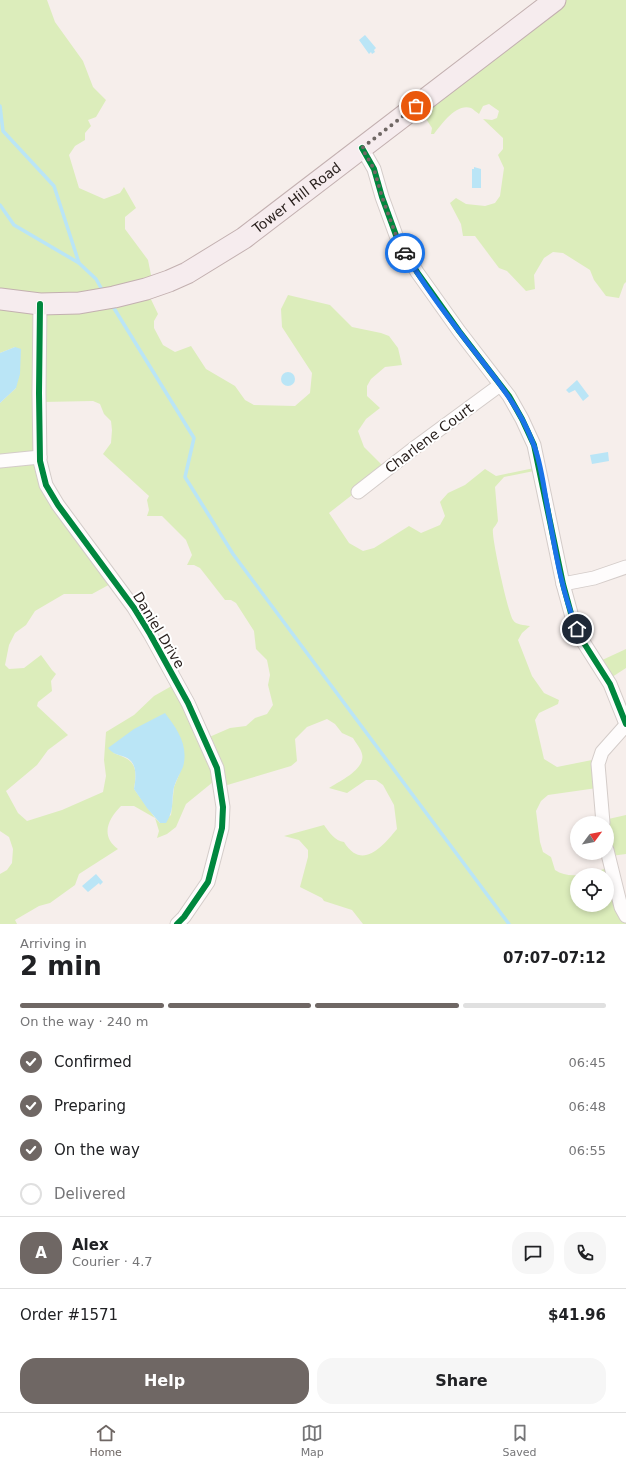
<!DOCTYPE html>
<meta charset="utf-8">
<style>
body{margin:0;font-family:"DejaVu Sans",sans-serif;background:#f6f6f6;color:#202124;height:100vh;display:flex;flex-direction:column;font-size:15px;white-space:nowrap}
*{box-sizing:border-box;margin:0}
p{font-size:13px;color:#757577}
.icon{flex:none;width:22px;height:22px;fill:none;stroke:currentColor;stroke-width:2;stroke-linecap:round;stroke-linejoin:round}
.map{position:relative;height:924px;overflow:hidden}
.side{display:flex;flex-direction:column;background:#fff;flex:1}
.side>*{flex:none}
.needle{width:26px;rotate:58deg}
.tools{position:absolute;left:570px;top:816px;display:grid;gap:8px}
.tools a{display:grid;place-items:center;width:44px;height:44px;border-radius:50%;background:#fff;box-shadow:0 2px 6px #0003;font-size:20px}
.pin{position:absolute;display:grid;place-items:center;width:34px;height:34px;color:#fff;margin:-17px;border:2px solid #fff;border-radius:50%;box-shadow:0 1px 4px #0007}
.courier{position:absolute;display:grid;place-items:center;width:40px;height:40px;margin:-20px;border:3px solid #1a73e8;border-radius:50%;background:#fff;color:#222;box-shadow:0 1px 5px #0007}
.head em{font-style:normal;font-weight:700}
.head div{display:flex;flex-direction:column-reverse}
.head{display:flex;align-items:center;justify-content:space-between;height:68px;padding:0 20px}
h1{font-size:26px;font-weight:700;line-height:30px}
.bar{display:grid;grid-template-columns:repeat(4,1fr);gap:6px 4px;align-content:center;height:48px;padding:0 20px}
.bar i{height:5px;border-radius:3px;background:#e0e0e0}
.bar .on{background:#6f6764}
.bar p{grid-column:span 4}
.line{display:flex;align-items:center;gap:10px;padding:0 20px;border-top:1px solid #e0e0e0}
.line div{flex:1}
.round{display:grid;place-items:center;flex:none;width:42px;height:42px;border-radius:16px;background:#f6f6f6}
ol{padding:0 20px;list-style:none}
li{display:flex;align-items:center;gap:12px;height:44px}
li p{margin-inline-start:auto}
li .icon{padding:4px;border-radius:50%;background:#6f6764;color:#fff;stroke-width:4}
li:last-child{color:#757577}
li i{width:22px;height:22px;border:2px solid #e0e0e0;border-radius:50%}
.primary-button{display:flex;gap:8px;margin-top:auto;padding:8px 20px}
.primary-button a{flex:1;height:46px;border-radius:16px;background:#6f6764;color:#fff;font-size:16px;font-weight:700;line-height:46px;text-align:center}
.primary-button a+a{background:#f6f6f6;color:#202124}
.tab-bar{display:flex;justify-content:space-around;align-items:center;height:56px;border-top:1px solid #e0e0e0;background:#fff;font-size:11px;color:#757577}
.tab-bar a{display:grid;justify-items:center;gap:2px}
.tab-bar .on{color:#6f6764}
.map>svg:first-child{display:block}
.green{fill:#dcedbb;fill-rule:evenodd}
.water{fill:#bae5f6}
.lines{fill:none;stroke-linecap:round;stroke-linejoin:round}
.stream{stroke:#bae5f6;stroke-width:3.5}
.street-casing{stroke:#d4ccc9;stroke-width:15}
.primary-casing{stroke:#c3b0b0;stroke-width:23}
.street{stroke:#fefcfc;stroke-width:13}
.primary{stroke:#f6ecee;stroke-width:21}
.cycleway-casing{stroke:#fff;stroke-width:8}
.cycleway{stroke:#00873e;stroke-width:6}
.done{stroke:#6f6764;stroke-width:4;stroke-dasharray:0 7.2}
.route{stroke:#1a73e8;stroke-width:5}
.labels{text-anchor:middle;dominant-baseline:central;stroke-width:4;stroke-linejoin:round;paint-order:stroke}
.street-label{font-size:14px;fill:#271e1b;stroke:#fff}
</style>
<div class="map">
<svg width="626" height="924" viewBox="0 0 626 924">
<rect width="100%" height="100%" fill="#f6eeeb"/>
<g class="green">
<path d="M 0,0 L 47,0 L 55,22 L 83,61 L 93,87 L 106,100 L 96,117 L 88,120 L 91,126 L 85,133 L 85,140 L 75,146 L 69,155 L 79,188 L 104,199 L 120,193 L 124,187 L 136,208 L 125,217 L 125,229 L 148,260 L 153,285 L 147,291 L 158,314 L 154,321 L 154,328 L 163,345 L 175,352 L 191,346 L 206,369 L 235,386 L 245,400 L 254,405 L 295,406 L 310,393 L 312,373 L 282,327 L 281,309 L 288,295 L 330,305 L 352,327 L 381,333 L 389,336 L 398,348 L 402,365 L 385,367 L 371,379 L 367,386 L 367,396 L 380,408 L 366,419 L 358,431 L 364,447 L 385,468 L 384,470 L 329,513 L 349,543 L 363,551 L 374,548 L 409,526 L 421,533 L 440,525 L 445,516 L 440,502 L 448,493 L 465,485 L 485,469 L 496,476 L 539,467 L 539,470 L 504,477 L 495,487 L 498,521 C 497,524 494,527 493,529 C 491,536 508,613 513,620 C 516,625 524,625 530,626 L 522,633 L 518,640 L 532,676 L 544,693 L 559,700 L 558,704 L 539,713 L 535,720 L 544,759 L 557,767 L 592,760 L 597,788 L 548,795 L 541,801 L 536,811 L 540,842 L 543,852 L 551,857 L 555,870 C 571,881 593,872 611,867 L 626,913 L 626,924 L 363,924 L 352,910 L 324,901 L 322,898 L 300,887 L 308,857 L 308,850 L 299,840 L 284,836 L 324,825 C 329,832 335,841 344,842 C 362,871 382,847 397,829 L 394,805 L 383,785 L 376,780 L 366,780 L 347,793 L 329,788 C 340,781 366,769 362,754 C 361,749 356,743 353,738 L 342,733 L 335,724 L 327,719 L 307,727 L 295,739 L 297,761 L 291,766 L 224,786 L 213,782 L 186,804 L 176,827 L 167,834 L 157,838 L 159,831 L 155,818 L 160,823 L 171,815 L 174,787 L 183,765 L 113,753 C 135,760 138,766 134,789 L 155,818 L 134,806 L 121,806 C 108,819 100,836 118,849 L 79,874 L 75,885 L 50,903 L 39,906 L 15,920 L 17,924 L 0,924 L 0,874 L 7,870 L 12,863 L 13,849 L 9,837 L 0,831 L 0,403 L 16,388 L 15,347 L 0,353 ZM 93,401 L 100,404 L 104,414 L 111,421 L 112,430 L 111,443 L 103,454 L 149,496 L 147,500 L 149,510 L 147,516 L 162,516 L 186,540 L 192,555 L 187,565 L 194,565 L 200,568 L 225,600 L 231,600 L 236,603 L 254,631 L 256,649 L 267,660 L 270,675 L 268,685 L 273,705 L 267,714 L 255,718 L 246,726 L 230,728 L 207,738 L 177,683 L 154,696 L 134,715 L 106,732 L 104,760 L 106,776 L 103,792 L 62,810 L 27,821 L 18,813 L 6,791 L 37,765 L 48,750 L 68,735 L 37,706 L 38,702 L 52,691 L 51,681 L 56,674 L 52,670 L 41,655 L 24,668 L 9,669 L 5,665 L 9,645 L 15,633 L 26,625 L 35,611 L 64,594 L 92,594 L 114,582 L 46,480 L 42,402 ZM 577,875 L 607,875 L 607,905 L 577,905 Z"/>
<path d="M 554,0 L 626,0 L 626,282 L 624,284 L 619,298 L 606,296 L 594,280 L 590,270 L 563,253 L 553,252 L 544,258 L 534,275 L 535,289 L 526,291 L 507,271 L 499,268 L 475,236 L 463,236 L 461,224 L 450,203 L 456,198 L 466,204 L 485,206 L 495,203 L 500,196 L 504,168 L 498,155 L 503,149 L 503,138 L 483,119 L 492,120 L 497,118 L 499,111 L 489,104 L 483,106 L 479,114 C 476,112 473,109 471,108 C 456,103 441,125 434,134 L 431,134 L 432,128 L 417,105 Z"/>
<path d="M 626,649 L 626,668 L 609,679 L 598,662 Z"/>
<path d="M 626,815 L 626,854 L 611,856 L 607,840 L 607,823 L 604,820 Z"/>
</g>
<g class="water">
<path d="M 365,35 L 376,48 L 374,50 L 375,52 L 372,54 L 371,52 L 369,54 L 359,40 Z"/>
<path d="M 474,167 L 481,169 L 481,188 L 472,188 L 472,169 L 474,169 Z"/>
<path d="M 15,347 L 21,349 L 20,374 L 16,388 L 0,403 L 0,353 Z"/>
<circle cx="288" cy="379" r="7"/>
<path d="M 577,380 L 589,396 L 583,401 L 575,390 L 569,393 L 566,390 Z"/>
<path d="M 608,452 L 609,461 L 592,464 L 590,455 Z"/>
<path d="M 165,713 C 177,729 189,745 183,767 C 180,774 176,780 174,787 C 171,801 175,809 166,823 L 160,823 L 147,808 L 134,789 C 136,778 138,762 125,757 C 117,754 113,754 108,748 L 134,729 Z"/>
<path d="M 96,874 L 103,882 L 100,885 L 99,883 L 88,892 L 82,886 Z"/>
</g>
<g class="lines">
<g class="stream">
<path d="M 0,106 L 3,131 L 54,186 L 79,263"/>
<path d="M 0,205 L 14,225 L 79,263 L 96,279 L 104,293"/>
<path d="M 112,305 L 194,438 L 185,477 L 233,554 L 509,924"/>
</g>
<g class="street-casing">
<g id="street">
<path d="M 362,148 L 374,169 L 382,197 L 397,238 L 417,272 L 459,331 L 509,396 L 522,419 L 534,445 L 563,584 L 572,617 L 582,640 L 610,684 L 626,724"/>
<path d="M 40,304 L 39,393 L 40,461 L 46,485 L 58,505 L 134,608 L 150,634 L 188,703 L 217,768 L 223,807 L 222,828 L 208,882 L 184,917 L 177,924"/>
<path d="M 0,461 L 40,457"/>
<path d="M 358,492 L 417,446 L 500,385"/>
<path d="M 563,584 L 594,578 L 626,567"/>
<path d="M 603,823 L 598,764 L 602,752 L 626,725"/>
<path d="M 607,850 L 621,907 L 626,916"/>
</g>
</g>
<g class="primary-casing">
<g id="primary">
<path id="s1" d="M 0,299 L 40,304 L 79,303 L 114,297 L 146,289 L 169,281 L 187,273 L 244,238 L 555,0"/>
</g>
</g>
<use href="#street" class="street"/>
<use href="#primary" class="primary"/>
<g class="cycleway-casing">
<g id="cycleway">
<path d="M 362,148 L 374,169 L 382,197 L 397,238 L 417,272 L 459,331 L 509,396 L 522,419 L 534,445 L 563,584 L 572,617 L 582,640 L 610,684 L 626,724"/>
<path d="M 40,304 L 39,393 L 40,461 L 46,485 L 58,505 L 134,608 L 150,634 L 188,703 L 217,768 L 223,807 L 222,828 L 208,882 L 184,917 L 177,924"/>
</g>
</g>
<use href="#cycleway" class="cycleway"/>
</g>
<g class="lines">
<path class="done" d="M 405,253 L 397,238 L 382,197 L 374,169 L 362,148 L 416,106"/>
<path class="route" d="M 405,253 C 424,286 448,317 471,347 C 495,378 519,406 533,443 C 540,459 543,482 546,499 C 554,542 560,588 577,629"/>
</g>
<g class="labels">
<g class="street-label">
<text stroke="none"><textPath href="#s1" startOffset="325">Tower Hill Road</textPath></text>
<text transform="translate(429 438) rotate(-37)">Charlene Court</text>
<text transform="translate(159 630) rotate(59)">Daniel Drive</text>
</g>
</g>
</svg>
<div class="tools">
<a><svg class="needle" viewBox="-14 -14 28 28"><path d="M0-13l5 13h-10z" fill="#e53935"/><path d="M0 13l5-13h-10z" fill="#757577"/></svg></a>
<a><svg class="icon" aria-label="locate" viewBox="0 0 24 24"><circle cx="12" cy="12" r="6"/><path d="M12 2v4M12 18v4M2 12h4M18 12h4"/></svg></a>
</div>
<div class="pin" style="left:416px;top:106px;background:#ea580c"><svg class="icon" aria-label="bag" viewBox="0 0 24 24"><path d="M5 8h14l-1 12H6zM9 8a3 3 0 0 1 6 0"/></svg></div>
<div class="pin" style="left:577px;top:629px;background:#1f2937"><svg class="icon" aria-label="home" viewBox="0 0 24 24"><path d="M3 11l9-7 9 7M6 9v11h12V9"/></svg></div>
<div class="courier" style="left:405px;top:253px"><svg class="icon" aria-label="car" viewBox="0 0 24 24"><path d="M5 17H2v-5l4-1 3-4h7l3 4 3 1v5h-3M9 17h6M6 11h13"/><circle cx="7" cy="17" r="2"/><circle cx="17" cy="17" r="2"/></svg></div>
</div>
<section class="side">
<div class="head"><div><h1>2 min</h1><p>Arriving in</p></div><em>07:07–07:12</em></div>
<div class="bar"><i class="on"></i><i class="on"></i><i class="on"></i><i></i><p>On the way · 240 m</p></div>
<ol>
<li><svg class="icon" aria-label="check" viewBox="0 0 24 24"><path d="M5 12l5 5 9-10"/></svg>Confirmed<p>06:45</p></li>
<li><svg class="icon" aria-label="check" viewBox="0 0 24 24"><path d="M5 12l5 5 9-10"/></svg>Preparing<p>06:48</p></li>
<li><svg class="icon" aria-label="check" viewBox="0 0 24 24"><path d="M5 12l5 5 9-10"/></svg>On the way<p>06:55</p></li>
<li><i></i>Delivered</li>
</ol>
<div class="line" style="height:72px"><b class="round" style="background:#6f6764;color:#fff">A</b><div><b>Alex</b><p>Courier · 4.7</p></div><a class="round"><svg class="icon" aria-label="chat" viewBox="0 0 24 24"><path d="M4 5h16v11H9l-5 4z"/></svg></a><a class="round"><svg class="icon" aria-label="phone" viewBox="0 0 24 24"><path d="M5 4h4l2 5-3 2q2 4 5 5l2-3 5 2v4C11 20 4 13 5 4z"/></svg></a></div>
<div class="line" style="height:52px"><div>Order #1571</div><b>$41.96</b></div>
<div class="primary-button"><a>Help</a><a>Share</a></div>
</section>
<nav class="tab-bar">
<a class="on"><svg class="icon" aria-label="home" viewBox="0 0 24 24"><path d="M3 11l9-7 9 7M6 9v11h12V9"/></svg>Home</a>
<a><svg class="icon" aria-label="map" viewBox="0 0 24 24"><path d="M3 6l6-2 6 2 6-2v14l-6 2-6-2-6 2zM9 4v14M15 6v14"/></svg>Map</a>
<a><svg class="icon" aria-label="saved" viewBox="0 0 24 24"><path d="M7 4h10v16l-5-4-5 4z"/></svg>Saved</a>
</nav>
